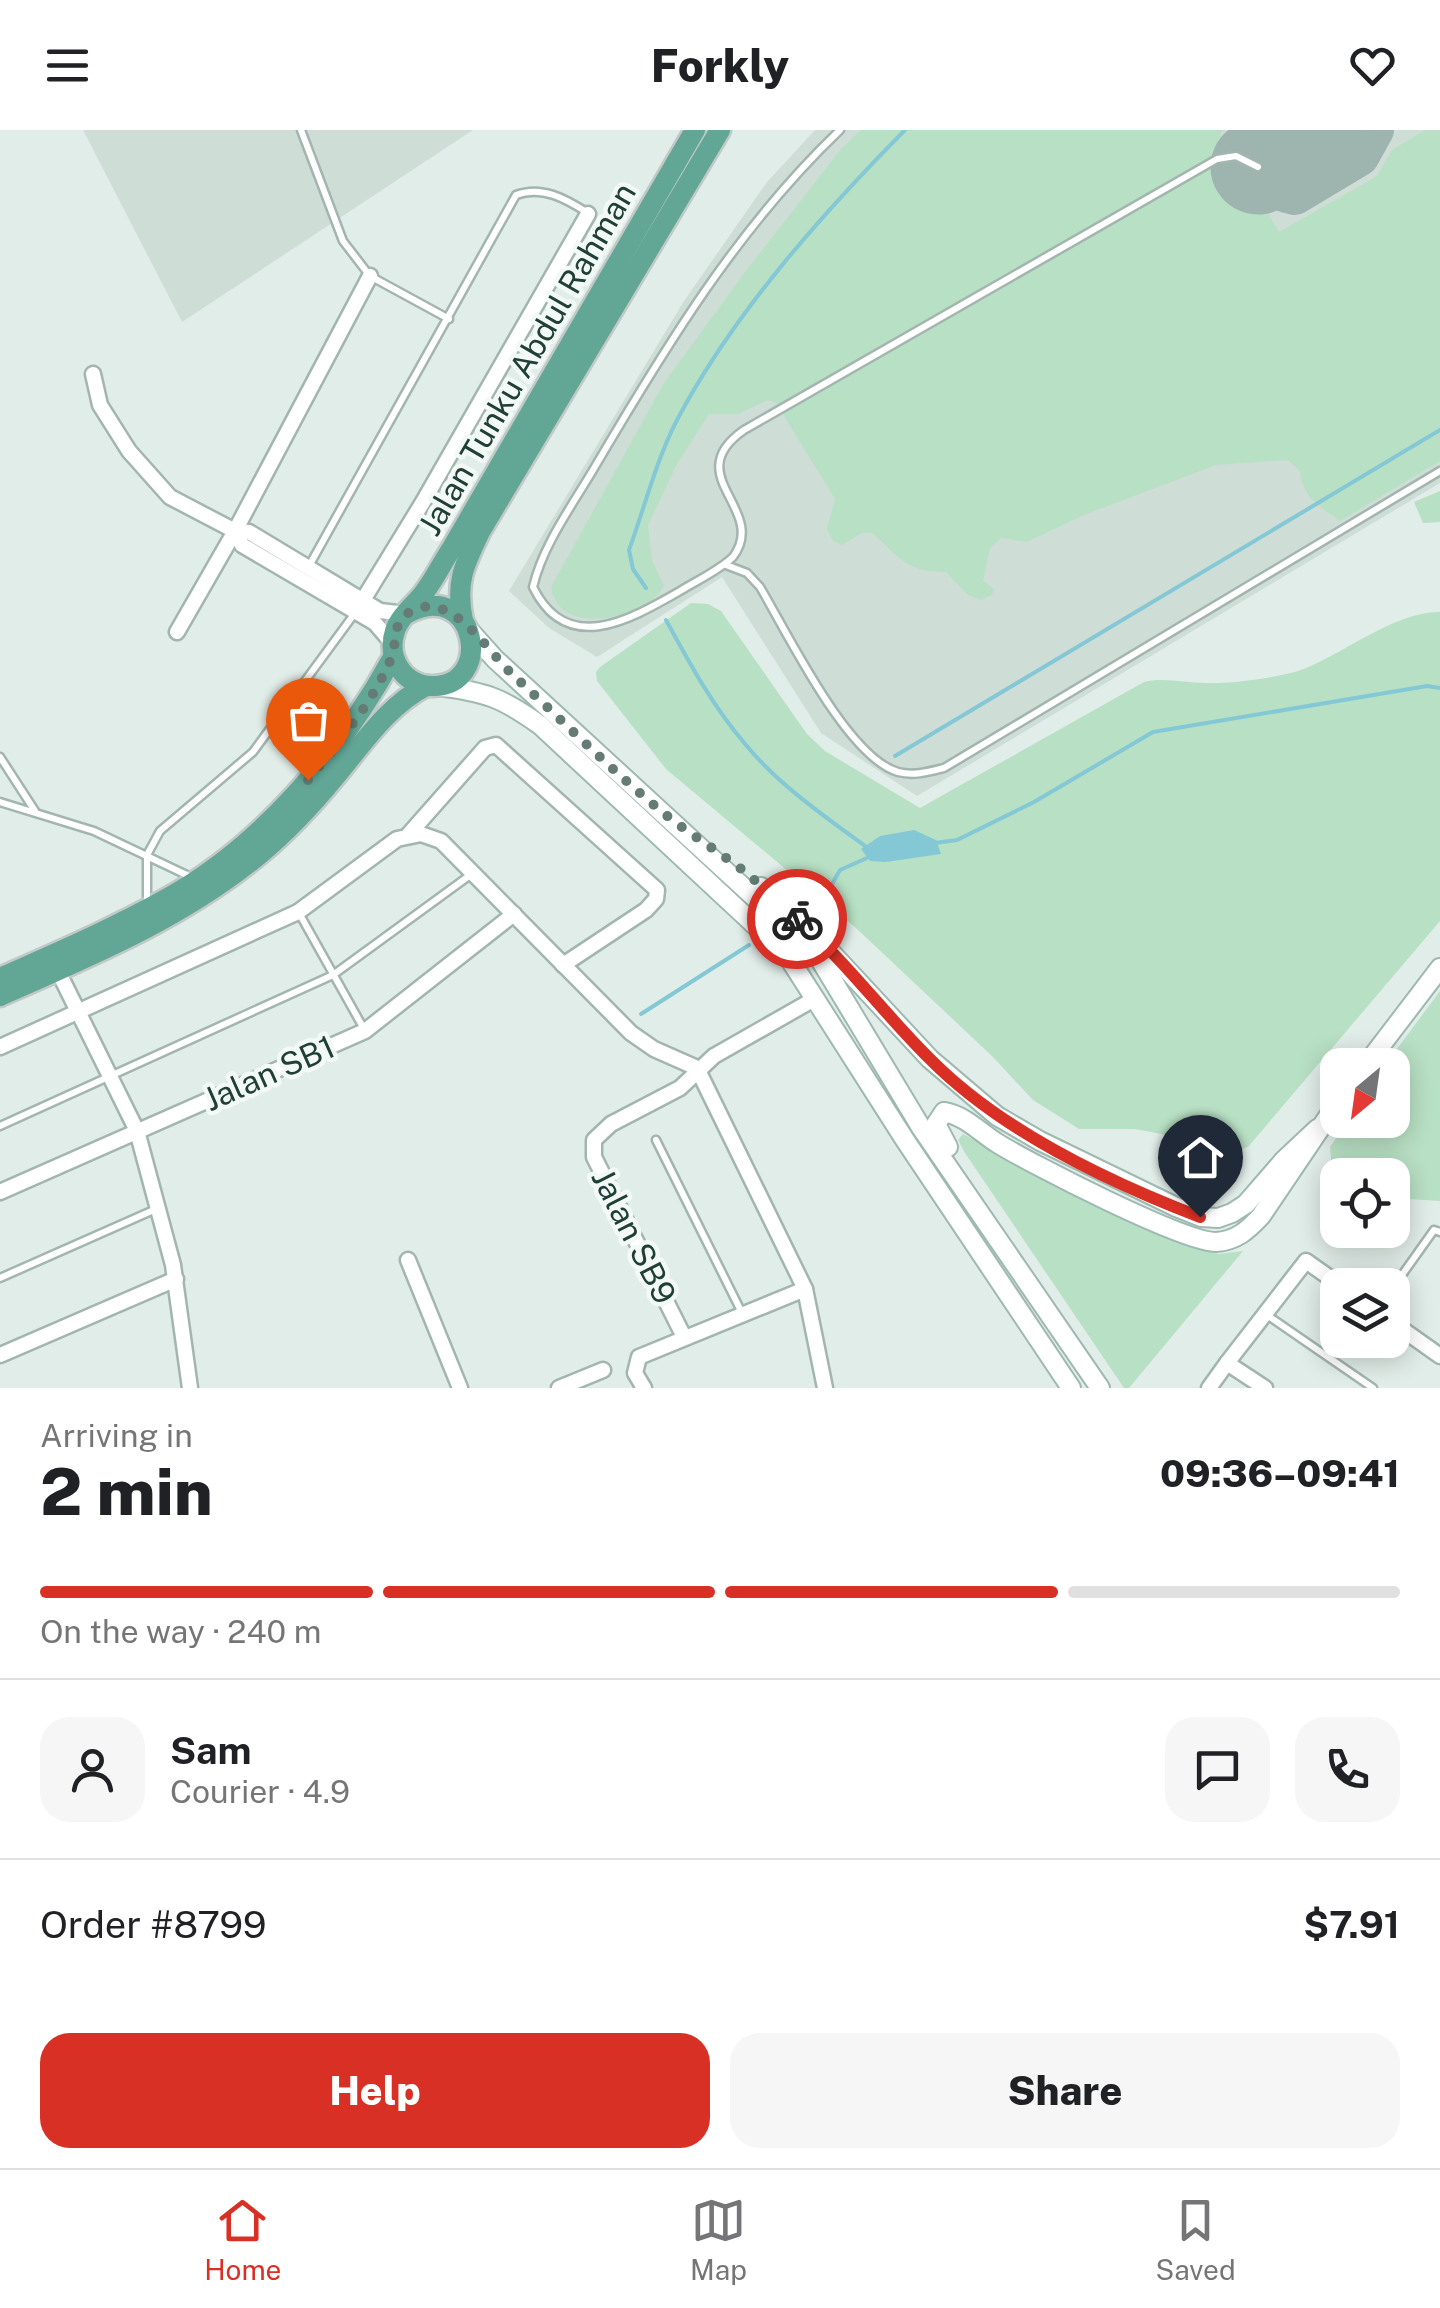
<!DOCTYPE html>
<meta charset="utf-8">
<style>
body{margin:0;font-family:"Public Sans",sans-serif;background:#f6f6f6;color:#202124;height:100vh;display:flex;flex-direction:column;font-size:38px;white-space:nowrap}
*{box-sizing:border-box;margin:0}
p{font-size:32px;color:#757577}
.icon{flex:none;width:55px;height:55px;fill:none;stroke:currentColor;stroke-width:2;stroke-linecap:round;stroke-linejoin:round}
.map{position:relative;height:1258px;overflow:hidden}
.drawer{display:flex;flex-direction:column;background:#fff;flex:1}
.drawer>*{flex:none}
.needle{width:65px;rotate:209deg}
.controls{position:absolute;left:1320px;top:918px;display:grid;gap:20px}
.controls a{display:grid;place-items:center;width:90px;height:90px;border-radius:20px;background:#fff;box-shadow:0 5px 25px #0003;font-size:50px}
.pin{position:absolute;display:grid;place-items:center;width:85px;height:85px;color:#fff;margin:-102px -42px;border-radius:50% 50% 50% 0;rotate:-45deg;box-shadow:0 0 10px #0007}
.pin .icon{rotate:45deg}
.courier{position:absolute;display:grid;place-items:center;width:100px;height:100px;margin:-50px;border:8px solid #d93025;border-radius:50%;background:#fff;color:#222;box-shadow:0 2px 12px #0007}
.overview em{font-style:normal;font-weight:800}
.overview div{display:flex;flex-direction:column-reverse}
.overview{display:flex;align-items:center;justify-content:space-between;height:170px;padding:0 40px}
h1{font-size:65px;font-weight:800;line-height:75px}
.bar{display:grid;grid-template-columns:repeat(4,1fr);gap:15px 10px;align-content:center;height:120px;padding:0 40px}
.bar i{height:12px;border-radius:8px;background:#e0e0e0}
.bar .current{background:#d93025}
.bar p{grid-column:span 4}
.line{display:flex;align-items:center;gap:25px;padding:0 40px;border-top:2px solid #e0e0e0}
.line div{flex:1}
.round{display:grid;place-items:center;flex:none;width:105px;height:105px;border-radius:30px;background:#f6f6f6}
.cta{display:flex;gap:20px;margin-top:auto;padding:20px 40px}
.cta a{flex:1;height:115px;border-radius:30px;background:#d93025;color:#fff;font-size:40px;font-weight:800;line-height:115px;text-align:center}
.cta a+a{background:#f6f6f6;color:#202124}
header{display:flex;justify-content:space-between;align-items:center;height:130px;padding:0 40px;background:#fff;font-size:45px;font-weight:800}
.tab-bar{display:flex;justify-content:space-around;align-items:center;height:140px;border-top:2px solid #e0e0e0;background:#fff;font-size:28px;color:#757577}
.tab-bar a{display:grid;justify-items:center;gap:5px}
.tab-bar .current{color:#d93025}
.map>svg:first-child{display:block}
.built{fill:#cfddd7}
.green{fill:#b8e0c4}
.water{fill:#84c8d6}
.lines{fill:none;stroke-linecap:round;stroke-linejoin:round}
.stream{stroke:#84c8d6;stroke-width:4}
.taxiway{stroke:#9eb4ae;stroke-width:38}
.runway{stroke:#9eb4ae;stroke-width:95}
.lane-casing{stroke:#a3b5af;stroke-width:11}
.street-casing{stroke:#a3b5af;stroke-width:19}
.secondary-casing{stroke:#9eb9b1;stroke-width:22}
.primary-casing{stroke:#c1c9c7;stroke-width:25}
.lane{stroke:#fff;stroke-width:6}
.street{stroke:#fff;stroke-width:14}
.secondary{stroke:#fff;stroke-width:18}
.primary{stroke:#62a696;stroke-width:20}
.done{stroke:#647c75;stroke-width:10;stroke-dasharray:0 18}
.route{stroke:#d93025;stroke-width:12}
.labels{text-anchor:middle;dominant-baseline:central;stroke-width:9;stroke-linejoin:round;paint-order:stroke}
.street-label{font-size:32px;fill:#203f37;stroke:#f2f9f6}
</style>
<header><svg class="icon" aria-label="menu" viewBox="0 0 24 24"><path d="M4 6h16M4 12h16M4 18h16"/></svg>Forkly<svg class="icon" aria-label="heart" viewBox="0 0 24 24"><path d="M12 20l-8-8c-3-5 5-10 8-4 3-6 11-1 8 4z"/></svg></header>
<div class="map">
<svg width="1440" height="1258" viewBox="0 0 1440 1258">
<rect width="100%" height="100%" fill="#e1ede8"/>
<g class="built">
<path d="M 83,0 L 473,0 L 182,192 Z"/>
<path d="M 815,0 L 1440,0 L 1440,353 L 917,666 L 821,603 L 722,447 L 597,527 L 549,498 L 509,461 L 684,171 L 767,52 Z"/>
</g>
<g class="green">
<path d="M 861,0 L 1224,0 L 1220,3 L 1279,102 L 1377,46 L 1392,20 L 1425,0 L 1440,0 L 1440,331 L 1340,391 C 1319,376 1303,368 1300,341 L 1288,330 L 1216,335 L 1084,385 L 1027,412 L 1001,408 L 990,418 L 983,451 L 994,459 L 992,465 L 981,470 L 968,465 L 946,442 C 905,442 900,427 872,403 L 862,403 L 842,415 L 833,411 L 827,399 L 835,369 L 776,273 L 768,270 L 738,284 L 709,284 L 677,334 L 648,395 L 652,430 L 664,456 C 645,490 558,508 551,457 L 664,253 L 745,142 L 841,19 Z"/>
<path d="M 1440,361 L 1440,392 L 1423,393 L 1414,372 Z"/>
<path d="M 691,473 L 708,474 L 721,481 L 807,604 L 825,621 L 920,678 L 1144,552 C 1164,547 1185,553 1205,553 C 1229,554 1275,548 1298,541 C 1342,526 1394,481 1440,482 L 1440,791 L 1248,1017 L 1241,1019 L 1135,999 L 1079,999 L 1033,970 L 993,927 L 856,798 L 666,639 L 597,551 L 596,542 L 600,537 Z"/>
<path d="M 1440,861 L 1440,1071 L 1393,1068 L 1392,1045 L 1338,1045 L 1332,1040 L 1330,1017 L 1348,990 L 1392,990 L 1392,935 L 1385,935 Z"/>
<path d="M 963,1004 L 1033,1041 L 1195,1118 L 1219,1124 L 1243,1121 L 1129,1258 L 1124,1258 L 965,1023 L 958,1010 Z"/>
</g>
<path class="water" d="M 914,700 L 936,710 L 941,724 L 886,732 L 870,731 L 861,719 L 880,706 Z"/>
<g class="lines">
<g class="stream">
<path d="M 646,458 L 633,439 L 629,420 C 644,379 657,328 677,290 C 733,184 821,85 905,0"/>
<path d="M 666,490 C 690,534 713,577 746,615 C 779,655 824,686 865,716"/>
<path d="M 895,626 L 1440,300"/>
<path d="M 935,713 L 957,710 L 1034,672 L 1153,602 L 1427,556 L 1440,558"/>
<path d="M 803,772 L 832,754 L 840,740 L 867,728"/>
<path d="M 641,884 L 749,815"/>
</g>
<path class="taxiway" d="M 1267,0 C 1252,31 1259,59 1295,66 L 1360,27 L 1375,0"/>
<path class="runway" d="M 1258,37 L 1320,0"/>
<g class="lane-casing">
<g id="lane">
<path d="M 301,0 L 343,111 L 370,146 L 449,189"/>
<path d="M 840,0 C 739,96 666,216 596,335 C 574,373 543,414 533,457 C 567,527 631,489 680,461 C 698,450 718,441 733,427 C 769,379 678,346 744,300 L 1217,29 L 1236,26 L 1258,37"/>
<path d="M 726,435 L 747,443 L 760,457 C 788,504 847,627 898,642 C 914,646 928,642 944,638 L 1440,341"/>
<path d="M 309,436 L 516,65 C 542,55 566,69 588,83"/>
<path d="M 0,627 L 35,681"/>
<path d="M 0,672 L 94,701 L 193,748"/>
<path d="M 147,775 L 147,725 L 160,701 L 253,622 L 355,483"/>
<path d="M 299,783 L 364,899"/>
<path d="M 0,996 L 333,845 L 473,743"/>
<path d="M 656,1010 L 742,1183"/>
<path d="M 0,1148 L 156,1079"/>
<path d="M 1392,1159 L 1434,1100 L 1440,1102"/>
<path d="M 1267,1185 L 1373,1258"/>
</g>
</g>
<g class="street-casing">
<g id="street">
<path d="M 93,244 L 100,275 L 129,321 L 170,367 L 235,401 L 249,402 L 380,481 L 406,484"/>
<path d="M 235,401 L 242,415 L 375,493 L 393,514"/>
<path d="M 363,470 L 423,372 L 588,84"/>
<path d="M 177,502 L 235,401 L 370,146"/>
<path d="M 409,704 L 485,618 L 496,615 L 657,760 L 656,769 L 646,780 L 563,835"/>
<path d="M 58,841 L 137,1001 L 173,1135 L 190,1258"/>
<path d="M 0,917 L 298,782 L 397,709 L 421,704 L 441,711 L 631,903 L 654,919 L 697,938 L 805,1159 L 825,1258"/>
<path d="M 0,1062 L 365,901 L 514,784"/>
<path d="M 408,1130 L 460,1258"/>
<path d="M 1392,1192 L 1440,1226"/>
<path d="M 684,1207 L 594,1027 L 594,1010 L 611,994 L 680,958 L 714,926 L 816,868"/>
<path d="M 0,1225 L 176,1149"/>
<path d="M 559,1258 L 603,1240"/>
<path d="M 644,1258 L 635,1243 L 639,1227 L 805,1159"/>
<path d="M 1209,1258 L 1227,1233"/>
<path d="M 1265,1258 L 1227,1233 L 1306,1131 L 1340,1155"/>
</g>
</g>
<g class="secondary-casing">
<g id="secondary">
<path d="M 469,500 L 495,529 L 818,826 L 922,999 L 1100,1258"/>
<path d="M 438,556 C 485,562 501,567 540,595 L 787,825 L 905,1010 L 1071,1258"/>
<path d="M 761,757 L 812,802 L 930,929 L 997,986 L 1040,1011 L 1176,1077 L 1201,1087 L 1218,1088 L 1232,1083 L 1246,1074 L 1284,1030 L 1317,999"/>
<path d="M 1366,935 L 1440,838"/>
<path d="M 948,1017 L 936,994 L 944,982 C 964,985 981,1003 997,1013 C 1031,1034 1183,1112 1216,1112 C 1236,1111 1248,1100 1261,1086 L 1338,972"/>
</g>
</g>
<g class="primary-casing">
<g id="primary">
<path d="M 406,484 C 476,445 497,558 431,556 C 403,555 386,527 395,501 C 399,487 414,475 423,464 C 434,450 442,433 452,418 L 695,0"/>
<path d="M 463,491 C 455,452 464,435 481,400 L 720,0"/>
<path d="M 0,848 C 56,823 112,799 166,769 C 262,716 341,622 393,527"/>
<path d="M 0,866 C 91,826 183,788 260,724 C 288,701 312,675 335,647 C 362,615 388,575 426,556"/>
</g>
</g>
<use href="#lane" class="lane"/>
<use href="#street" class="street"/>
<use href="#secondary" class="secondary"/>
<use href="#primary" class="primary"/>
</g>
<g class="lines">
<path class="done" d="M 308,650 C 338,613 371,575 390,531 C 399,512 389,491 414,480 C 453,462 487,521 514,546 C 564,592 613,642 666,685 C 690,704 716,720 740,738 C 760,754 778,772 797,789"/>
<path class="route" d="M 797,789 C 846,831 884,884 930,929 C 1001,1001 1106,1051 1200,1087"/>
</g>
<g class="labels">
<g class="street-label">
<text transform="translate(527 229) rotate(-60)">Jalan Tunku Abdul Rahman</text>
<text transform="translate(269 943) rotate(-24)">Jalan SB1</text>
<text transform="translate(634 1106) rotate(63)">Jalan SB9</text>
</g>
</g>
</svg>
<div class="controls">
<a><svg class="needle" viewBox="-14 -14 28 28"><path d="M0-13l5 13h-10z" fill="#e53935"/><path d="M0 13l5-13h-10z" fill="#757577"/></svg></a>
<a><svg class="icon" aria-label="locate" viewBox="0 0 24 24"><circle cx="12" cy="12" r="6"/><path d="M12 2v4M12 18v4M2 12h4M18 12h4"/></svg></a>
<a><svg class="icon" aria-label="layers" viewBox="0 0 24 24"><path d="M12 4l9 5-9 5-9-5zM3 14l9 5 9-5"/></svg></a>
</div>
<div class="pin" style="left:308px;top:650px;background:#ea580c"><svg class="icon" aria-label="bag" viewBox="0 0 24 24"><path d="M5 8h14l-1 12H6zM9 8a3 3 0 0 1 6 0"/></svg></div>
<div class="pin" style="left:1200px;top:1087px;background:#1f2937"><svg class="icon" aria-label="home" viewBox="0 0 24 24"><path d="M3 11l9-7 9 7M6 9v11h12V9"/></svg></div>
<div class="courier" style="left:797px;top:789px"><svg class="icon" aria-label="bike" viewBox="0 0 24 24"><circle cx="6" cy="16" r="4"/><circle cx="18" cy="16" r="4"/><path d="M6 16l4-8h5l3 8M10 8l3 8H6M13 5h3"/></svg></div>
</div>
<section class="drawer">
<div class="overview"><div><h1>2 min</h1><p>Arriving in</p></div><em>09:36–09:41</em></div>
<div class="bar"><i class="current"></i><i class="current"></i><i class="current"></i><i></i><p>On the way · 240 m</p></div>
<div class="line" style="height:180px"><a class="round"><svg class="icon" aria-label="person" viewBox="0 0 24 24"><circle cx="12" cy="8" r="4"/><path d="M4 21q1-7 8-7t8 7"/></svg></a><div><b>Sam</b><p>Courier · 4.9</p></div><a class="round"><svg class="icon" aria-label="chat" viewBox="0 0 24 24"><path d="M4 5h16v11H9l-5 4z"/></svg></a><a class="round"><svg class="icon" aria-label="phone" viewBox="0 0 24 24"><path d="M5 4h4l2 5-3 2q2 4 5 5l2-3 5 2v4C11 20 4 13 5 4z"/></svg></a></div>
<div class="line" style="height:130px"><div>Order #8799</div><b>$7.91</b></div>
<div class="cta"><a>Help</a><a>Share</a></div>
</section>
<nav class="tab-bar">
<a class="current"><svg class="icon" aria-label="home" viewBox="0 0 24 24"><path d="M3 11l9-7 9 7M6 9v11h12V9"/></svg>Home</a>
<a><svg class="icon" aria-label="map" viewBox="0 0 24 24"><path d="M3 6l6-2 6 2 6-2v14l-6 2-6-2-6 2zM9 4v14M15 6v14"/></svg>Map</a>
<a><svg class="icon" aria-label="saved" viewBox="0 0 24 24"><path d="M7 4h10v16l-5-4-5 4z"/></svg>Saved</a>
</nav>
